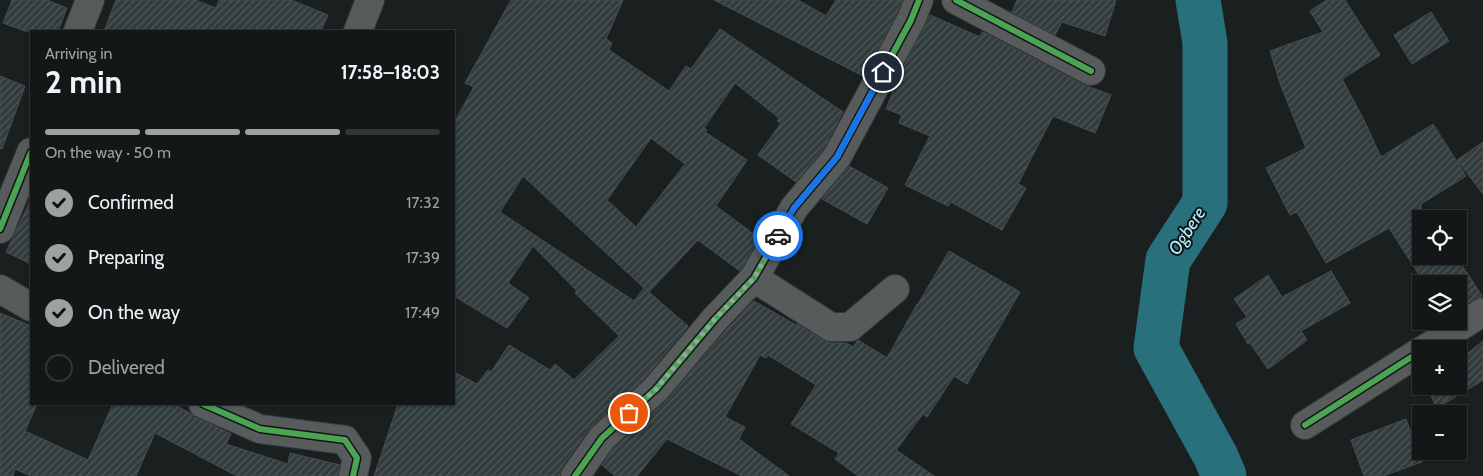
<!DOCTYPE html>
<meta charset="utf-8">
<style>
body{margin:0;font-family:Cabin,sans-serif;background:#212424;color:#f1f3f6;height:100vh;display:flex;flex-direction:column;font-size:19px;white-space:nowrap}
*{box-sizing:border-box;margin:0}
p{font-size:16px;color:#9d9fa1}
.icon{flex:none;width:28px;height:28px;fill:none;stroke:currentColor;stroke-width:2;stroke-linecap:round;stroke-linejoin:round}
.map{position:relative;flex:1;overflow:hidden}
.panel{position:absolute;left:30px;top:30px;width:425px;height:375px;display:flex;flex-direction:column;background:#141717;border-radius:0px;box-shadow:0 1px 4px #0004,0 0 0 1px #333636}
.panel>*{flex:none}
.fabs{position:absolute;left:1412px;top:210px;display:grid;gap:10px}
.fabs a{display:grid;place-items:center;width:55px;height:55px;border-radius:0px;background:#141717;box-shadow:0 1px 4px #0004,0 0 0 1px #333636;font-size:25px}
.pin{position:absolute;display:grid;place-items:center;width:42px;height:42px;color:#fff;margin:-21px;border:2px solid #fff;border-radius:50%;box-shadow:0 1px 5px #0007}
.courier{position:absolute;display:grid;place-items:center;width:50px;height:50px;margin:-25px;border:4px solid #1a73e8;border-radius:50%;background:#fff;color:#222;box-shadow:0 1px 6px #0007}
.head em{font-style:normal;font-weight:800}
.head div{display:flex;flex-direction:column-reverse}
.head{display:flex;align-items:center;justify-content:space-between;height:85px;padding:0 15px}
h1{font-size:32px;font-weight:800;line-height:38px}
.bar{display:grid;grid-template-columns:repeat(4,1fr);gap:8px 5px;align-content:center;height:60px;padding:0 15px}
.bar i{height:6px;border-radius:4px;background:#333636}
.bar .current{background:#9ca1a2}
.bar p{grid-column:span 4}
ol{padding:0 15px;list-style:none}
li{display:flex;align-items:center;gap:15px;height:55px}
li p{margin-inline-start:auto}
li .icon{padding:5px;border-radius:50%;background:#9ca1a2;color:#111;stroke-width:4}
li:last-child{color:#9d9fa1}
li i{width:28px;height:28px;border:2px solid #333636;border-radius:50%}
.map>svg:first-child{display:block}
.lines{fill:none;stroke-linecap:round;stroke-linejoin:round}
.river{stroke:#29707d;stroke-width:45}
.building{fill:url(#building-hatch);stroke:#494d4d;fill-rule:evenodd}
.minor-casing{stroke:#353839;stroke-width:30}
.tertiary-casing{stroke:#353839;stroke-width:30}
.minor{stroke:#585b5b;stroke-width:28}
.tertiary{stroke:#585b5b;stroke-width:28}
.cycleway-casing{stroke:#0f1618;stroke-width:9}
.cycleway{stroke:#4ca352;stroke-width:6}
.done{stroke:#9ca1a2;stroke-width:5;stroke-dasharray:0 9}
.route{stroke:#1a73e8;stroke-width:6}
.labels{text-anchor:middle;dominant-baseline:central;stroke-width:4;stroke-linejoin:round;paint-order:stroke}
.water-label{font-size:18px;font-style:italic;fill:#b3f0fc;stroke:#0f1618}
</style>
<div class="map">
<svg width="1483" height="476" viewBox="0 0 1483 476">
<defs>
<pattern id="building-hatch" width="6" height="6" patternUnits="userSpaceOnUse" patternTransform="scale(1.25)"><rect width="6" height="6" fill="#313c3d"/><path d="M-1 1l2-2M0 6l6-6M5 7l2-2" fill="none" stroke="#4f5859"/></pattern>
</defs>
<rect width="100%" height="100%" fill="#1a1f1f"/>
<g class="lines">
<path class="river" d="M 1198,0 L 1205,43 L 1205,203 L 1168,260 L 1156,348 L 1216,457 L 1224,476"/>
</g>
<g class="building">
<path d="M 12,0 L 47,0 L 67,8 L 58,31 L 25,31 L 3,23 Z"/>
<path d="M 116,0 L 195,0 L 216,8 L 219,0 L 291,0 L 328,15 L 321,31 L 104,31 Z"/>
<path d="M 511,0 L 623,0 L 606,39 L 612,43 L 609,50 L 669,91 L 686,66 L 691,69 L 720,29 L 843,112 L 824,148 L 796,182 L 758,155 L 781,123 L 777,121 L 779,118 L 735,83 L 704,128 L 707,130 L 705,132 L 747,160 L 716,206 L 759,238 L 740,271 L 698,240 L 649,292 L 688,326 L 645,378 L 589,429 L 562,467 L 560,476 L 374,476 L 398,404 L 454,404 L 454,372 L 477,384 L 488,370 L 491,372 L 509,345 L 550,370 L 555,364 L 574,380 L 619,336 L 575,293 L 577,291 L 533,246 L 508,283 L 529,298 L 507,328 L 454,296 L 454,123 L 474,87 L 465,83 ZM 651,138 L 685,164 L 636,227 L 607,200 ZM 523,176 L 644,288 L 634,301 L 500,212 Z"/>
<path d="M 714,0 L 798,0 L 826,16 L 836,0 L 902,0 L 897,13 L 863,76 Z"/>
<path d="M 1017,0 L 1116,0 L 1105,36 L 1062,22 L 1055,35 L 1012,12 Z"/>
<path d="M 1327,0 L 1345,0 L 1380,55 L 1342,79 L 1363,118 L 1381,157 L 1433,124 L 1466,176 L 1421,204 L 1421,256 L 1456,256 L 1482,296 L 1475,299 L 1459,309 L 1459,284 L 1425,284 L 1389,228 L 1326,263 L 1297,212 L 1290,215 L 1266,168 L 1306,148 L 1281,86 L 1270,51 L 1323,32 L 1310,11 Z"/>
<path d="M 1431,12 L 1449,41 L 1412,64 L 1394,35 Z"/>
<path d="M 930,15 L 980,37 L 982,32 L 985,33 L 1084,85 L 1111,95 L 1095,133 L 1053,116 L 1018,184 L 1026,188 L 1002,230 L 951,202 L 948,206 L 905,185 L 930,136 L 899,123 L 902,115 L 886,109 L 893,92 L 891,91 Z"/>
<path d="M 0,76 L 25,86 L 2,149 L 0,148 Z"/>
<path d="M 1483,142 L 1483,194 L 1457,160 Z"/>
<path d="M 849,166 L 888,188 L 867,224 L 822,199 Z"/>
<path d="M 31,199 L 31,264 L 6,252 Z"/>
<path d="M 949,251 L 1020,292 L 967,384 L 954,376 L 927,417 L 923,414 L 896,450 L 934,476 L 858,476 L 835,459 L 839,453 L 791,424 L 816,385 L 768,355 L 766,358 L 760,355 L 725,417 L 745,427 L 739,439 L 789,476 L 742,476 L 667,439 L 637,476 L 615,476 L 602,465 L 614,448 L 668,399 L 727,329 L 754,301 L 796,325 L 797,324 L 823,340 L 831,343 L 846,343 L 853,347 L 858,340 L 887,358 L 917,304 L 918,304 Z"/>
<path d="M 1331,271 L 1350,303 L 1301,331 L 1307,340 L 1268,369 L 1250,343 L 1248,344 L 1236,324 L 1247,317 L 1234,299 L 1268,275 L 1282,297 Z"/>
<path d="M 0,313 L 31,326 L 31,404 L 37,404 L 25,431 L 88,460 L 113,404 L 173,404 L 190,413 L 197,418 L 231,434 L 226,444 L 288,464 L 290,453 L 340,465 L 338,476 L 237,476 L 155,433 L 136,476 L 31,476 L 15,469 L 13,476 L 0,476 Z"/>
<path d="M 1483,341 L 1483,380 L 1437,408 L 1426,386 L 1459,386 L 1459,360 Z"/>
<path d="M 1406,419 L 1422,462 L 1383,476 L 1364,476 L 1351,440 Z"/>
</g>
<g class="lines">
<g class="minor-casing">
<g id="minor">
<path d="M 956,0 L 1091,71"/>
<path d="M 358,31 L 370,0"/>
<path d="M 754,278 L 831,327 L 850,327 L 895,289"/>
<path d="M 0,289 L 31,307"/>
<path d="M 1425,349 L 1483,312"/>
<path d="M 203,404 L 260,429 L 345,440 L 357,458 L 353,476"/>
<path d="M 1305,425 L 1421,351"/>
<path d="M 575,476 L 602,438 L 656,389 L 715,319 L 754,278 L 794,208 L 837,157 L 911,20 L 919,0"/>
</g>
</g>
<g class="tertiary-casing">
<g id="tertiary">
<path d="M 78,31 L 90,0"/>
<path d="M 0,229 L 31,152"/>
</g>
</g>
<use href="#minor" class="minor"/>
<use href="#tertiary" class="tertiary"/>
<g class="cycleway-casing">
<g id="cycleway">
<path d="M 956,0 L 1091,71"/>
<path d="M 0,229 L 31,152"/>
<path d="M 203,404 L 260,429 L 345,440 L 357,458 L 353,476"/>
<path d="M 1305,425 L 1421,351"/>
<path d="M 575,476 L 602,438 L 656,389 L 715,319 L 754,278 L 794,208 L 837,157 L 911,20 L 919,0"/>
</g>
</g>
<use href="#cycleway" class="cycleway"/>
</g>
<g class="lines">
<path class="done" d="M 629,413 L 656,389 L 715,319 L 754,278 L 778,236"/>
<path class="route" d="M 778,236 L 794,208 L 837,157 L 883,72"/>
</g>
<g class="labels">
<g class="water-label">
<text transform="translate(1187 231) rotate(-57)">Ogbere</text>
</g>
</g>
</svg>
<div class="fabs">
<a><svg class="icon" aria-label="locate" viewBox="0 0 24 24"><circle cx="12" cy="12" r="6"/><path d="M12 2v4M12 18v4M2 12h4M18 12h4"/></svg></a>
<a><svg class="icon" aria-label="layers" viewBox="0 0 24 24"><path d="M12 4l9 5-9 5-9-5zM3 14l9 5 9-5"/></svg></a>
<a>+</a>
<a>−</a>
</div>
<div class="pin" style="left:629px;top:413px;background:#ea580c"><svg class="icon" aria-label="bag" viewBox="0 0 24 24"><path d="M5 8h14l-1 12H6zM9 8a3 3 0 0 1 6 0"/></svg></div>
<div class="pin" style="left:883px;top:72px;background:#1f2937"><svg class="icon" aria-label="home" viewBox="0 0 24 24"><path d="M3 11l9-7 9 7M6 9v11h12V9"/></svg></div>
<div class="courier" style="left:778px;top:236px"><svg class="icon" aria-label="car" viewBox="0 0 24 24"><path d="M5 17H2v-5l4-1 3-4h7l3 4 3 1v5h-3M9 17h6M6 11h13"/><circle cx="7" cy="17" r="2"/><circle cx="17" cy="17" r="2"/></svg></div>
<section class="panel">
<div class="head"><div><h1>2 min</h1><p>Arriving in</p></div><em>17:58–18:03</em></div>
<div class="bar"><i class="current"></i><i class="current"></i><i class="current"></i><i></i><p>On the way · 50 m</p></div>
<ol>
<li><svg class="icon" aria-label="check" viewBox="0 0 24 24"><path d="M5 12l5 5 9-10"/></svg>Confirmed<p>17:32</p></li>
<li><svg class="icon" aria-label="check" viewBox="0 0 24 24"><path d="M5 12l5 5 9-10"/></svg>Preparing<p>17:39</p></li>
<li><svg class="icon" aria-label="check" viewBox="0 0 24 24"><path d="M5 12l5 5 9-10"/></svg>On the way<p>17:49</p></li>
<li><i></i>Delivered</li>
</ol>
</section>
</div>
